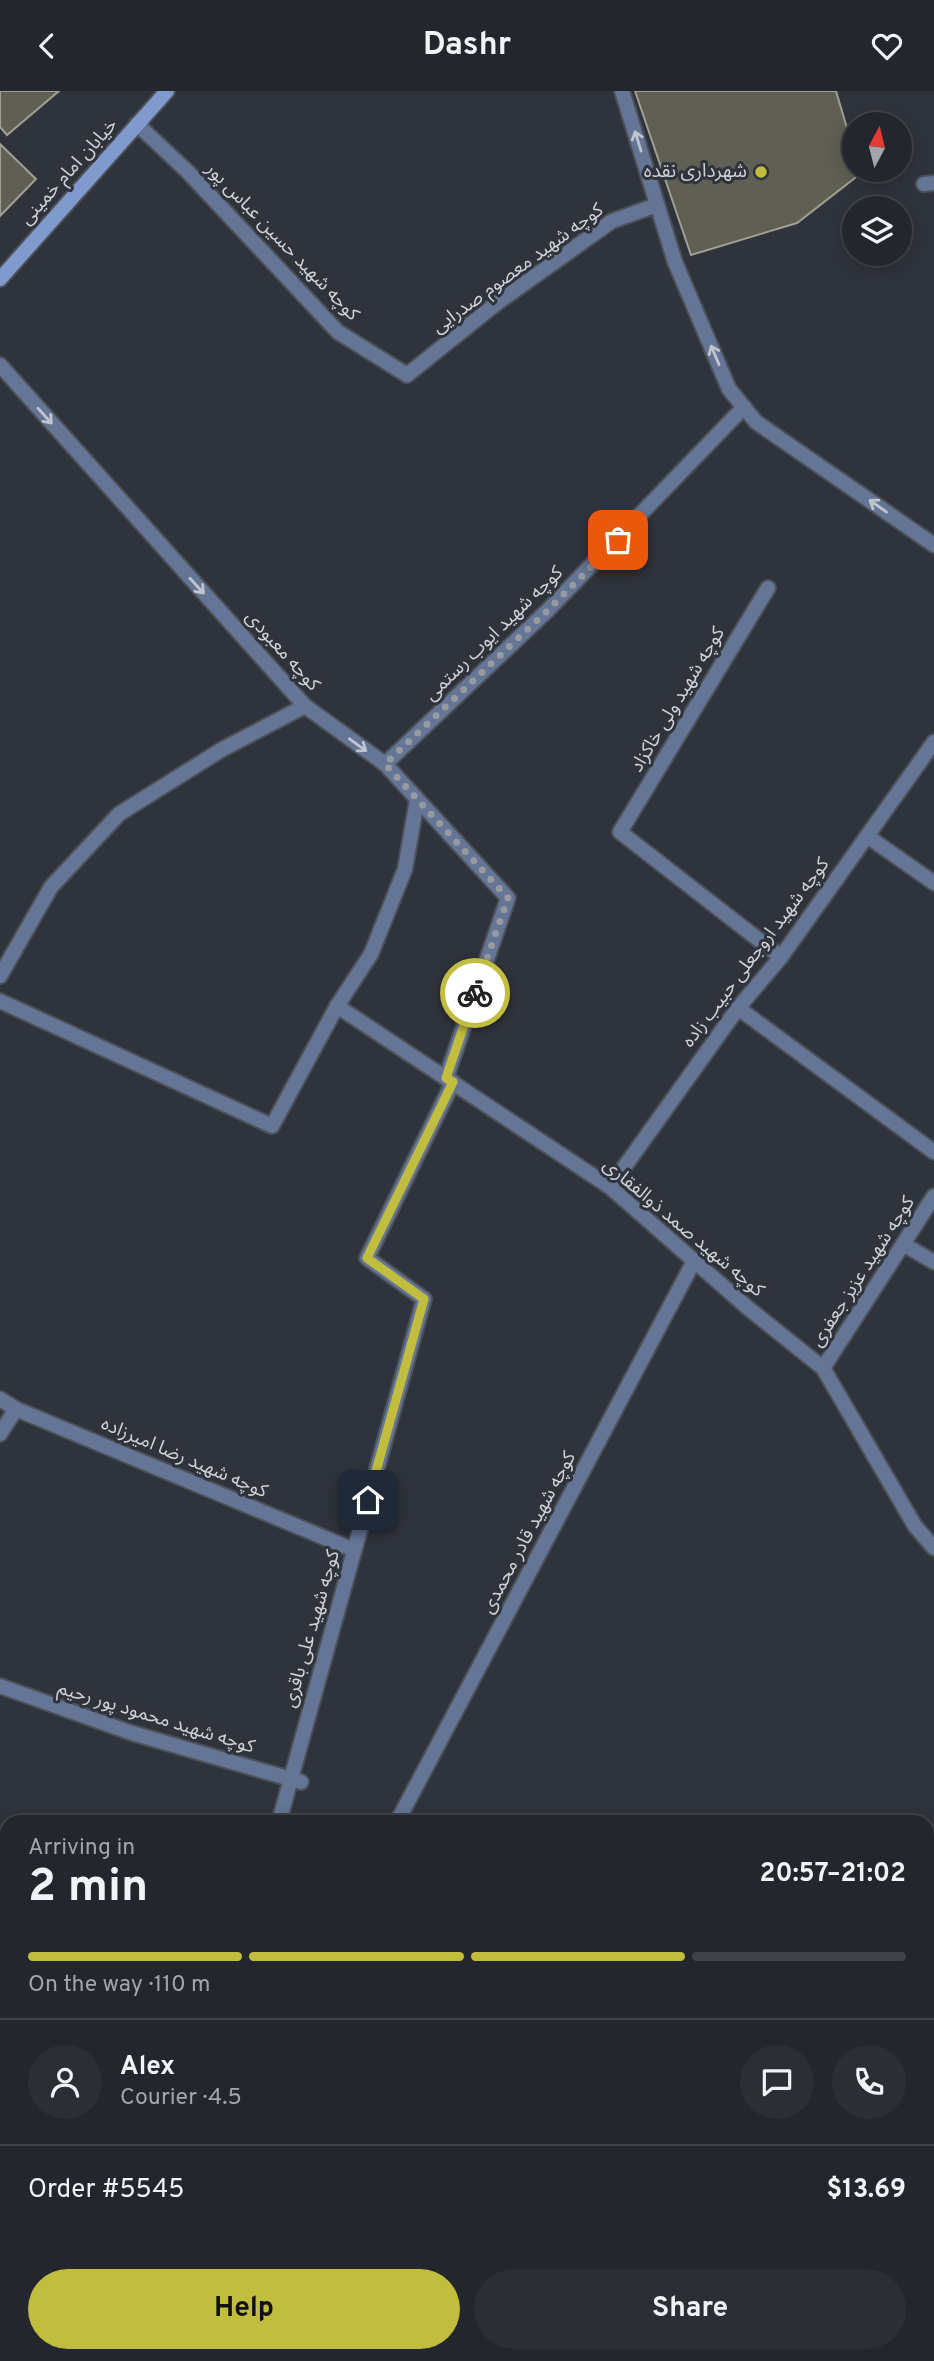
<!DOCTYPE html>
<meta charset="utf-8">
<style>
body{margin:0;font-family:Overpass,"Noto Sans Arabic",sans-serif;background:#2b2e35;color:#f1f3f6;height:100vh;display:flex;flex-direction:column;font-size:26px;white-space:nowrap}
*{box-sizing:border-box;margin:0}
p{font-size:23px;color:#a3a5aa}
.icon{flex:none;width:38px;height:38px;fill:none;stroke:currentColor;stroke-width:2;stroke-linecap:round;stroke-linejoin:round}
.map{position:relative;flex:1;overflow:hidden}
.details{position:absolute;left:0px;top:1724px;width:934px;height:548px;display:flex;flex-direction:column;background:#23262d;border-radius:21px 21px 0 0;box-shadow:0 4px 18px #0003,0 0 0 2px #404349}
.details>*{flex:none}
.needle{width:46px;rotate:7deg}
.tools{position:absolute;left:842px;top:21px;display:grid;gap:14px}
.tools a{display:grid;place-items:center;width:70px;height:70px;border-radius:50%;background:#23262d;box-shadow:0 4px 18px #0003,0 0 0 2px #404349;font-size:35px}
.pin{position:absolute;display:grid;place-items:center;width:60px;height:60px;color:#fff;margin:-30px;border-radius:14px;box-shadow:0 4px 10px #0006}
.courier{position:absolute;display:grid;place-items:center;width:70px;height:70px;margin:-35px;border:5px solid #c1bd3f;border-radius:50%;background:#fff;color:#222;box-shadow:0 2px 9px #0007}
.headline em{font-style:normal;font-weight:700}
.headline div{display:flex;flex-direction:column-reverse}
.headline{display:flex;align-items:center;justify-content:space-between;height:119px;padding:0 28px}
h1{font-size:46px;font-weight:700;line-height:52px}
.bar{display:grid;grid-template-columns:repeat(4,1fr);gap:10px 7px;align-content:center;height:84px;padding:0 28px}
.bar i{height:9px;border-radius:5px;background:#404349}
.bar .on{background:#c1bd3f}
.bar p{grid-column:span 4}
.line{display:flex;align-items:center;gap:18px;padding:0 28px;border-top:2px solid #404349}
.line div{flex:1}
.round{display:grid;place-items:center;flex:none;width:74px;height:74px;border-radius:37px;background:#2b2e35}
.action{display:flex;gap:14px;margin-top:auto;padding:14px 28px}
.action a{flex:1;height:80px;border-radius:42px;background:#c1bd3f;color:#111;font-size:28px;font-weight:700;line-height:80px;text-align:center}
.action a+a{background:#2b2e35;color:#f1f3f6}
header{display:flex;justify-content:space-between;align-items:center;height:91px;padding:0 28px;background:#23262d;font-size:32px;font-weight:700}
.map>svg:first-child{display:block}
.building{fill:#5f5f54;stroke:#9f9f93;stroke-width:2}
.lines{fill:none;stroke-linecap:round;stroke-linejoin:round}
.lane-casing{stroke:#4c5058;stroke-width:18}
.street-casing{stroke:#4c5058;stroke-width:18}
.secondary-casing{stroke:#4c5058;stroke-width:18}
.lane{stroke:#657595;stroke-width:14}
.street{stroke:#657595;stroke-width:14}
.secondary{stroke:#809acd;stroke-width:14}
.oneway{stroke:#bfc4ce}
.done{stroke:#979aa1;stroke-width:7;stroke-dasharray:0 12.6}
.route{stroke:#c1bd3f;stroke-width:9}
.poi-dot{fill:#c1bd3f;stroke:#2f333c;stroke-width:2.5}
.labels{text-anchor:middle;dominant-baseline:central;stroke-width:6;stroke-linejoin:round;paint-order:stroke}
.street-label{font-size:19px;fill:#cfd2d8;stroke:#2f333c}
.poi-label{font-size:19px;fill:#cfd2d8;stroke:#2f333c;text-anchor:end}
</style>
<header><svg class="icon" aria-label="back" viewBox="0 0 24 24"><path d="M15 5l-7 7 7 7"/></svg>Dashr<svg class="icon" aria-label="heart" viewBox="0 0 24 24"><path d="M12 20l-8-8c-3-5 5-10 8-4 3-6 11-1 8 4z"/></svg></header>
<div class="map">
<svg width="934" height="2270" viewBox="0 0 934 2270">
<rect width="100%" height="100%" fill="#2f333c"/>
<g class="building">
<path d="M 0,0 L 59,0 L 7,44 L 0,36 Z"/>
<path d="M 635,0 L 836,0 L 854,61 L 854,79 L 859,79 L 860,83 L 797,132 L 691,164 Z"/>
<path d="M 0,53 L 36,88 L 0,125 Z"/>
</g>
<g class="lines">
<g class="lane-casing">
<path id="lane" d="M 0,2259 L 7,2258"/>
</g>
<g class="street-casing">
<g id="street">
<path d="M 622,0 L 675,171 L 729,298 L 756,331 L 934,454"/>
<path d="M 137,33 L 188,81 L 338,241 L 407,284 L 497,212 L 612,130 L 657,114"/>
<path d="M 924,93 L 934,92"/>
<path d="M 0,274 L 305,615 L 385,673 L 508,807 L 446,987"/>
<path d="M 768,497 L 620,741 L 781,866"/>
<path d="M 385,673 L 547,520 L 744,316"/>
<path d="M 867,745 L 934,792"/>
<path d="M 0,885 L 51,796 L 119,723 L 221,659 L 305,615"/>
<path d="M 0,910 L 272,1035 L 337,915 L 371,863 L 405,778 L 417,709"/>
<path d="M 337,915 L 610,1096 L 748,1217 L 823,1277 L 915,1435 L 934,1457"/>
<path d="M 738,917 L 934,1061"/>
<path d="M 610,1096 L 738,917 L 781,866 L 934,651"/>
<path d="M 903,1153 L 934,1171"/>
<path d="M 823,1277 L 934,1105"/>
<path d="M 0,1308 L 16,1318 L 354,1459"/>
<path d="M 0,1343 L 16,1318"/>
<path d="M 0,1595 L 132,1642 L 301,1691"/>
<path d="M 279,1731 L 424,1208 L 367,1167 L 453,991"/>
<path d="M 397,1731 L 694,1170"/>
<path d="M 928,1809 L 934,1807"/>
<path d="M 86,2264 L 89,2270"/>
<path d="M 155,2270 L 157,2264"/>
</g>
</g>
<g class="secondary-casing">
<g id="secondary">
<path d="M 0,188 L 167,0"/>
<path d="M 0,2020 L 7,2026"/>
<path d="M 423,2264 L 497,2270"/>
</g>
</g>
<use href="#lane" class="lane"/>
<use href="#street" class="street"/>
<use href="#secondary" class="secondary"/>
</g>
<defs><path id="oneway-shaft" d="M-6 0H5M1.5-3L5.5 0L1.5 3" fill="none" stroke-width="1.6" stroke-linecap="round" stroke-linejoin="round" transform="scale(1.75)"/></defs>
<g class="oneway">
<use href="#oneway-shaft" transform="translate(638 50) rotate(-107)"/>
<use href="#oneway-shaft" transform="translate(715 264) rotate(-113)"/>
<use href="#oneway-shaft" transform="translate(45 325) rotate(48)"/>
<use href="#oneway-shaft" transform="translate(878 415) rotate(-145)"/>
<use href="#oneway-shaft" transform="translate(197 495) rotate(48)"/>
<use href="#oneway-shaft" transform="translate(358 654) rotate(36)"/>
</g>
<g class="lines">
<path class="done" d="M 475,902 L 508,807 L 385,673 L 547,520 L 618,449"/>
<path class="route" d="M 368,1409 L 424,1208 L 367,1167 L 453,991 L 446,987 L 475,902"/>
</g>
<circle class="poi-dot" cx="761" cy="81" r="7"/>
<g class="labels">
<g class="street-label">
<text transform="translate(69 81) rotate(-48)">خیابان امام خمینی</text>
<text transform="translate(282 151) rotate(46)">کوچه شهید حسین عباس پور</text>
<text transform="translate(518 178) rotate(-36)">کوچه شهید معصوم صدرایی</text>
<text transform="translate(494 543) rotate(-44)">کوچه شهید ایوب رستمی</text>
<text transform="translate(282 560) rotate(48)">کوچه معبودی</text>
<text transform="translate(678 609) rotate(-59)">کوچه شهید ولی خاکزاد</text>
<text transform="translate(756 862) rotate(-53)">کوچه شهید اروجعلی حبیب زاده</text>
<text transform="translate(683 1137) rotate(40)">کوچه شهید صمد ذوالفقاری</text>
<text transform="translate(863 1181) rotate(-57)">کوچه شهید عزیز جعفری</text>
<text transform="translate(184 1367) rotate(23)">کوچه شهید رضا امیرزاده</text>
<text transform="translate(529 1442) rotate(-62)">کوچه شهید قادر محمدی</text>
<text transform="translate(312 1538) rotate(-74)">کوچه شهید علی باقری</text>
<text transform="translate(156 1627) rotate(17)">کوچه شهید محمود پور رحیم</text>
</g>
<g class="poi-label">
<text x="747" y="81">شهرداری نقده</text>
</g>
</g>
</svg>
<div class="tools">
<a><svg class="needle" viewBox="-14 -14 28 28"><path d="M0-13l5 13h-10z" fill="#e53935"/><path d="M0 13l5-13h-10z" fill="#a3a5aa"/></svg></a>
<a><svg class="icon" aria-label="layers" viewBox="0 0 24 24"><path d="M12 4l9 5-9 5-9-5zM3 14l9 5 9-5"/></svg></a>
</div>
<div class="pin" style="left:618px;top:449px;background:#ea580c"><svg class="icon" aria-label="bag" viewBox="0 0 24 24"><path d="M5 8h14l-1 12H6zM9 8a3 3 0 0 1 6 0"/></svg></div>
<div class="pin" style="left:368px;top:1409px;background:#1f2937"><svg class="icon" aria-label="home" viewBox="0 0 24 24"><path d="M3 11l9-7 9 7M6 9v11h12V9"/></svg></div>
<div class="courier" style="left:475px;top:902px"><svg class="icon" aria-label="bike" viewBox="0 0 24 24"><circle cx="6" cy="16" r="4"/><circle cx="18" cy="16" r="4"/><path d="M6 16l4-8h5l3 8M10 8l3 8H6M13 5h3"/></svg></div>
<section class="details">
<div class="headline"><div><h1>2 min</h1><p>Arriving in</p></div><em>20:57–21:02</em></div>
<div class="bar"><i class="on"></i><i class="on"></i><i class="on"></i><i></i><p>On the way · 110 m</p></div>
<div class="line" style="height:126px"><a class="round"><svg class="icon" aria-label="person" viewBox="0 0 24 24"><circle cx="12" cy="8" r="4"/><path d="M4 21q1-7 8-7t8 7"/></svg></a><div><b>Alex</b><p>Courier · 4.5</p></div><a class="round"><svg class="icon" aria-label="chat" viewBox="0 0 24 24"><path d="M4 5h16v11H9l-5 4z"/></svg></a><a class="round"><svg class="icon" aria-label="phone" viewBox="0 0 24 24"><path d="M5 4h4l2 5-3 2q2 4 5 5l2-3 5 2v4C11 20 4 13 5 4z"/></svg></a></div>
<div class="line" style="height:91px"><div>Order #5545</div><b>$13.69</b></div>
<div class="action"><a>Help</a><a>Share</a></div>
</section>
</div>
